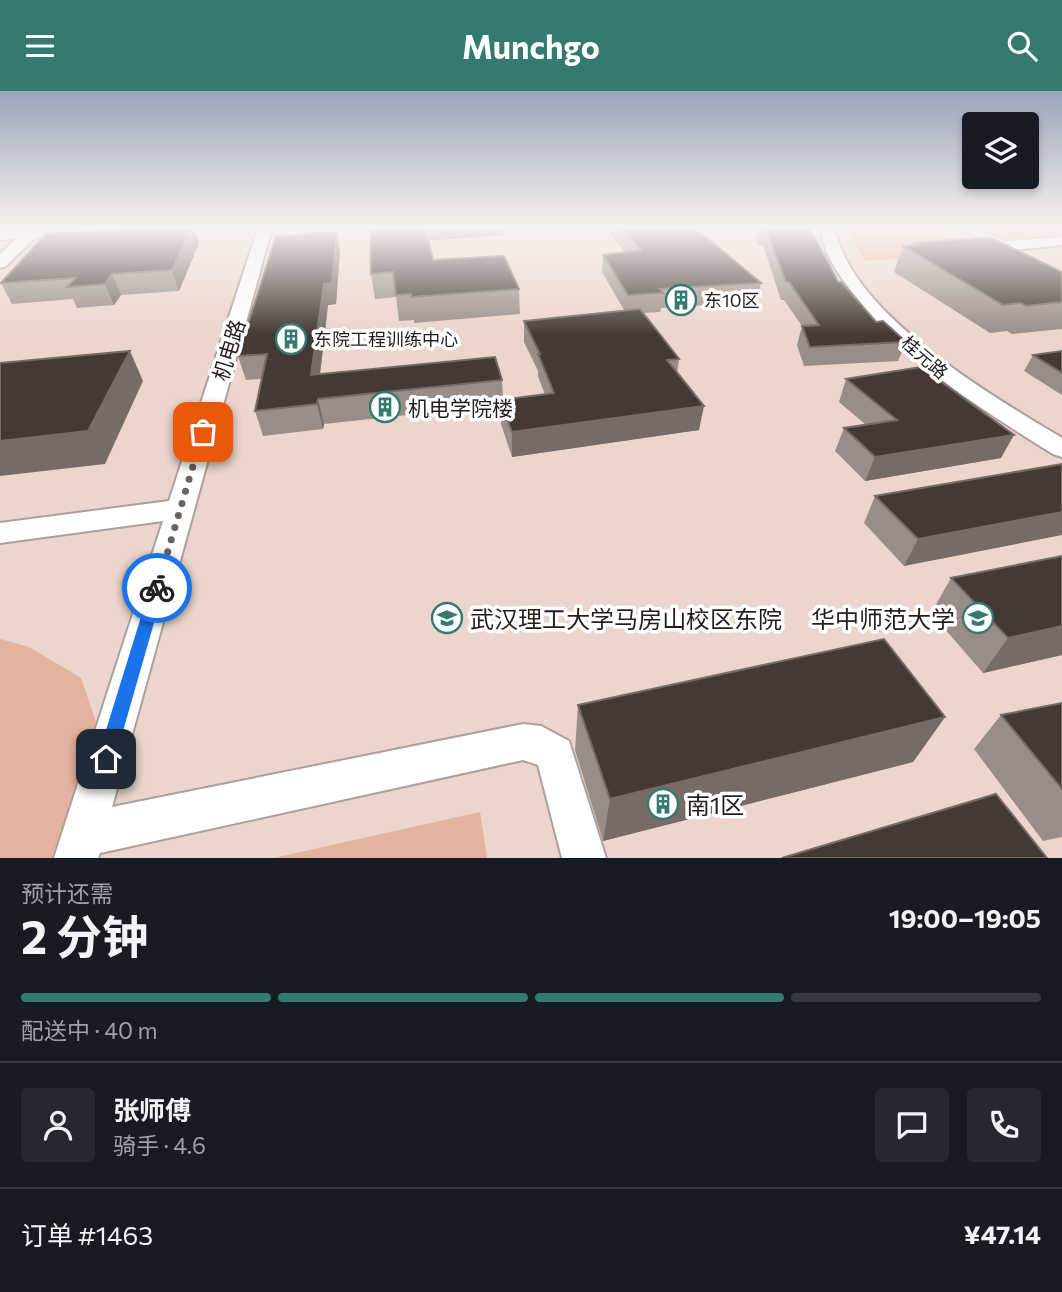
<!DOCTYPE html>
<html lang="zh">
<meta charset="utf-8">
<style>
body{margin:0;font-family:Commissioner,"Noto Sans SC",sans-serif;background:#242831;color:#f1f3f6;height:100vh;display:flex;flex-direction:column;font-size:26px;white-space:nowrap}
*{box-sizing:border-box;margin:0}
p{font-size:23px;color:#9ea1a6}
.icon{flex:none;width:38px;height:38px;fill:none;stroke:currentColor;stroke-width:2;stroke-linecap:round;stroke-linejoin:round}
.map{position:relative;height:767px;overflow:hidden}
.details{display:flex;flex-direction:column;background:#171b24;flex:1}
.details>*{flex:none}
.controls{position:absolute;left:962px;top:21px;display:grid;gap:14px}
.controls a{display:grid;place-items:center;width:77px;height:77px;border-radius:7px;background:#171b24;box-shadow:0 4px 10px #0003;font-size:35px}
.pin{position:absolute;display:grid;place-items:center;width:60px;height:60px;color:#fff;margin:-30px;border-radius:14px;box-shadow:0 4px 10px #0006}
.courier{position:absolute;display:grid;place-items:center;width:70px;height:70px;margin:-35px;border:5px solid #1a73e8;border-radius:50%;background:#fff;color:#222;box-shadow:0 2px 9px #0007}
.overview em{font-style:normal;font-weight:700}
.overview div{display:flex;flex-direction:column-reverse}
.overview{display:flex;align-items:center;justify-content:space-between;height:119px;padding:0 21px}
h1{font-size:46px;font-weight:700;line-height:52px}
.bar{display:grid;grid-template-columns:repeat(4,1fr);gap:10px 7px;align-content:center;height:84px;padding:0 21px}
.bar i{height:9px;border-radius:5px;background:#363941}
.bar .on{background:#347a70}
.bar p{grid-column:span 4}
.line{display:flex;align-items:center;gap:18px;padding:0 21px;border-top:2px solid #363941}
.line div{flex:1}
.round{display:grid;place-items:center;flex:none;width:74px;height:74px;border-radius:7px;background:#242831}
header{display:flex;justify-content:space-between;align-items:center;height:91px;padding:0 21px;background:#347a70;color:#fff;font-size:32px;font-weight:700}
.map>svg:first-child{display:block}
.built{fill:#ebd5cc}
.green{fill:#e3b39f}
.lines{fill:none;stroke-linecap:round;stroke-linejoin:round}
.minor-casing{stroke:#ad9f9a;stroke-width:4}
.minor{fill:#fff;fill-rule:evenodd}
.wall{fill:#9a8d88}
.shaded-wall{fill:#776b66}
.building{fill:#443934;stroke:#776b66;stroke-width:2}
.route{fill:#1a73e8}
.done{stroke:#6a625f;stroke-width:7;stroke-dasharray:0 12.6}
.labels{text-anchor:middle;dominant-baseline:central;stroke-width:7;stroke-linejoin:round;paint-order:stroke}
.far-poi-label{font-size:18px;fill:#231e1c;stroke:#fff;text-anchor:start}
.far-street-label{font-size:18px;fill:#231e1c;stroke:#fff}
.street-label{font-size:21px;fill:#231e1c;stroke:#fff}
.poi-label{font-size:21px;fill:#231e1c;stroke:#fff;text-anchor:start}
.near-poi-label{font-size:24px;fill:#231e1c;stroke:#fff;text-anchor:start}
</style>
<header><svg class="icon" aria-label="menu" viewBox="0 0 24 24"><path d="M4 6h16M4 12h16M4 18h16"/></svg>Munchgo<svg class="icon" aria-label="search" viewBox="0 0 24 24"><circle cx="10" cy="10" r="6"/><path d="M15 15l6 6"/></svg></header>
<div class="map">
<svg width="1062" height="767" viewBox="0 0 1062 767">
<rect width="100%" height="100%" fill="#efe1db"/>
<rect class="built" x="0" y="137" width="1062" height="630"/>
<g class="green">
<path d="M 846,137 L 934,137 L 982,160 L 865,170 Z"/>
<path d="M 974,137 L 1062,137 L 1062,145 L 1001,149 Z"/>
<path d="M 0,548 L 29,556 L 81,587 L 96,631 L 53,767 L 0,767 Z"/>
<path d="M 480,721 L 487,767 L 274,767 Z"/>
</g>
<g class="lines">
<g class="minor-casing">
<g id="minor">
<path d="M 29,137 L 43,138 L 133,137 L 126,141 L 35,147 L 6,175 L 0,177 L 0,163 L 16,148 L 0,149 L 0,141 Z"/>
<path d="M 258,137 L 272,137 L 112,716 L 523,633 L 541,635 L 569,650 L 606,767 L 562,767 L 538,674 L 523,669 L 100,762 L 98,767 L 54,767 L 163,430 L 0,452 L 0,432 L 169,410 Z"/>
<path d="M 821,137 L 835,137 C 850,222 992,305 1062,347 L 1062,366 L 1053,363 C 980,317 907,273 854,203 C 838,183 823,163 821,137 Z"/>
<path d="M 958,137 L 976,137 L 1005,150 L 1062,146 L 1062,154 L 1003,160 Z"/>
</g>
</g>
<use href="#minor" class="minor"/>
</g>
<g class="wall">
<path d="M 149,137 L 194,137 L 199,152 L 179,200 L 121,204 L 114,214 L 77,217 L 73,208 L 12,213 L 1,192 Z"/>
<path d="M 370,137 L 503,137 L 503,144 L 429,149 L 433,169 L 519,198 L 520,223 L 414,232 L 414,229 L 399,230 L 396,206 L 375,208 L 371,183 Z"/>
<path d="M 605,137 L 695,137 L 761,192 L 757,211 L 661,217 L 660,221 L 643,222 L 679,268 L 677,282 L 699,339 L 512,366 L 501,333 L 500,314 L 324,333 L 323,338 L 263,345 L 255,320 L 261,288 L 246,289 L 238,265 L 340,161 L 336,213 L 328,214 L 320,283 L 502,289 L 503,309 L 545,304 L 538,285 L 538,280 L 524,251 L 524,230 L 624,219 L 602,181 L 603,164 L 625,161 Z"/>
<path d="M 756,137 L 810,137 L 838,191 L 876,231 L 906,251 L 898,270 L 804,275 L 797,254 L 802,235 L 784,209 L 781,209 L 763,154 L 757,154 Z"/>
<path d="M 914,152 L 1062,181 L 1062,238 L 1012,243 L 1007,240 L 990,242 L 894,181 L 903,155 L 913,155 Z"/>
<path d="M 1062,260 L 1062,304 L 1024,280 L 1033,264 Z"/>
<path d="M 846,288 L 1001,367 L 865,390 L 835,360 L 844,337 L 865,333 L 839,311 Z"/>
<path d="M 1062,373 L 904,475 L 864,432 L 875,405 Z"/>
<path d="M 951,487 L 1062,564 L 983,582 L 931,522 Z"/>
<path d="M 1062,612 L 1062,746 L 1043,750 L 974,658 L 1001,624 Z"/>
<path d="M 578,614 L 945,626 L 913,671 L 603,750 L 575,659 Z"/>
</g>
<g class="shaded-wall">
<path d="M 0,137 L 12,137 L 0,139 Z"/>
<path d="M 192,137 L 194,137 L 199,152 L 179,200 L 172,179 Z"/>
<path d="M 424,137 L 503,137 L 503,144 L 426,150 Z"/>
<path d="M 337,141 L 340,161 L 336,213 L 328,214 L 317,308 L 311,284 L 324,193 Z"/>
<path d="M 112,183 L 121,204 L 114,214 L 105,193 Z"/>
<path d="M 130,260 L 143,290 L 105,373 L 0,385 L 0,350 Z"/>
<path d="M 318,308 L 324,333 L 323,338 L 317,313 Z"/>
<path d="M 704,315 L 699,339 L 512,366 L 512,341 Z"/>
<path d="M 1014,344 L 1001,367 L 865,390 L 875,366 Z"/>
<path d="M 1062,421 L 1062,444 L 904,475 L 918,448 Z"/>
<path d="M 1062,535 L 1062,564 L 983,582 L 1008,547 Z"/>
<path d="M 945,626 L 913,671 L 603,750 L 610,708 Z"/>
</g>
<g class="building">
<path d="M 149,137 L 192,137 L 172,179 L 112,183 L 105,193 L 67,196 L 75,187 L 1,192 L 46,143 Z"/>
<path d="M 370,137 L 426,137 L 433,169 L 504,165 L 519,198 L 411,206 L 411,203 L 396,204 L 393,181 L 371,183 Z"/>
<path d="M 620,137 L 695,137 L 761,192 L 660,198 L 663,202 L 628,204 L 603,164 L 641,159 Z"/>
<path d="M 760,137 L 810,137 L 838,191 L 841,191 L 876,231 L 883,230 L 906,251 L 810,256 L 802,235 L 819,234 L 789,191 L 786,191 L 766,138 L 760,138 Z"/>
<path d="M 337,141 L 332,192 L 324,193 L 311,284 L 495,266 L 502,289 L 318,308 L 317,313 L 255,320 L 267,263 L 238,265 L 276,145 Z"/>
<path d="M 990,146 L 1062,181 L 1062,211 L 1026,215 L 1021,212 L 1003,214 L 903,155 L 918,154 L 914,152 Z"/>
<path d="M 640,218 L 679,268 L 667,269 L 704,315 L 512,341 L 500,309 L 554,302 L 538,263 L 540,263 L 524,230 Z"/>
<path d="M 130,260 L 88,340 L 0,350 L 0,272 Z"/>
<path d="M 1062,260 L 1062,282 L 1033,264 Z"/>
<path d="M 921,276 L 1014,344 L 875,366 L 844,337 L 897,329 L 846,288 Z"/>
<path d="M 1062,373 L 1062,421 L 918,448 L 875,405 Z"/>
<path d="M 1062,465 L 1062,535 L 1008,547 L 951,487 Z"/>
<path d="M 884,548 L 945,626 L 610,708 L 578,614 Z"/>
<path d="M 1062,612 L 1062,698 L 1001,624 Z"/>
<path d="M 996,703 L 1047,767 L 782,767 Z"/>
</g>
<linearGradient id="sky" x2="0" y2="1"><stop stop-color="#9aa4ba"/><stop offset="0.56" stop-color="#f8f2ef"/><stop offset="1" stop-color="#f8f2ef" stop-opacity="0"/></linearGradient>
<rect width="1062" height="244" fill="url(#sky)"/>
<path class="route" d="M 157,492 L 164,497 L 115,668 L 112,674 L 106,677 L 100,674 L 97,668 L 150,497 Z"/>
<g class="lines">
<path class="done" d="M 157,497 L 203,341"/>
</g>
<defs>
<g id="building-ring" transform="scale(1.575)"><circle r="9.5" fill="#fff" stroke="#347a70" stroke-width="1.5"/><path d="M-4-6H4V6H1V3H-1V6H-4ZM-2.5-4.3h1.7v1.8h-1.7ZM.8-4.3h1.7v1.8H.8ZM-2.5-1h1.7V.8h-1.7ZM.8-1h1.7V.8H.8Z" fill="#347a70"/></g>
<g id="university-ring" transform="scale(1.575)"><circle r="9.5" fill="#fff" stroke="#347a70" stroke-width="1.5"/><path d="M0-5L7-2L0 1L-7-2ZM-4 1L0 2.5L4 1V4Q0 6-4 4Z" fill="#347a70"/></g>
</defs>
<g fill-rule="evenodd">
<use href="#building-ring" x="681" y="209"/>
<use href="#building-ring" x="291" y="248"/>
<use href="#building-ring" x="385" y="316"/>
<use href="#university-ring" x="447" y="527"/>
<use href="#university-ring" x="978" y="527"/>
<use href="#building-ring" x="663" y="713"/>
</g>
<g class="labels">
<g class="far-poi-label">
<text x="704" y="209">东10区</text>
<text x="314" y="248">东院工程训练中心</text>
</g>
<g class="far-street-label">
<text transform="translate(925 266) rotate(41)">桂元路</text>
</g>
<g class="street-label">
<text transform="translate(228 259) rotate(-73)">机电路</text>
</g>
<g class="poi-label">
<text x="408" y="316">机电学院楼</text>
</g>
<g class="near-poi-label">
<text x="470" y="527">武汉理工大学马房山校区东院</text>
<text x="955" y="527" text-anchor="end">华中师范大学</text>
<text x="686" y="713">南1区</text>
</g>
</g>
</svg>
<div class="controls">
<a><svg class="icon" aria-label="layers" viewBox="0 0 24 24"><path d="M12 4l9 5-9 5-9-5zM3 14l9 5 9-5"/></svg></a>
</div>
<div class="pin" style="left:203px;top:341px;background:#ea580c"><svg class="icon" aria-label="bag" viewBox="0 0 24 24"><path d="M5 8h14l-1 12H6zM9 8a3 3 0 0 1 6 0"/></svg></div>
<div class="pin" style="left:106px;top:668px;background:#1f2937"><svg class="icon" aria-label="home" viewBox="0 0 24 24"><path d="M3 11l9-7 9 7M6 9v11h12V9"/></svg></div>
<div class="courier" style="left:157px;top:497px"><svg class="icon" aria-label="bike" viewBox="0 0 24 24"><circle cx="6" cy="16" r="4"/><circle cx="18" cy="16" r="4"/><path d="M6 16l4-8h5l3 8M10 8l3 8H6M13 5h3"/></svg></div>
</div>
<section class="details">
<div class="overview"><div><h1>2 分钟</h1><p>预计还需</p></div><em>19:00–19:05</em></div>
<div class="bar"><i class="on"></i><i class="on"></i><i class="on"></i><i></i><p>配送中 · 40 m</p></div>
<div class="line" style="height:126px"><a class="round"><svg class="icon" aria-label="person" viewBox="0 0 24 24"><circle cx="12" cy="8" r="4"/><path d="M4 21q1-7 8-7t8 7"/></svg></a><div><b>张师傅</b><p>骑手 · 4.6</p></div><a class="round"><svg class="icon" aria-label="chat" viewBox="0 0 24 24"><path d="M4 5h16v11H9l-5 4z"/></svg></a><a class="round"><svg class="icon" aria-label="phone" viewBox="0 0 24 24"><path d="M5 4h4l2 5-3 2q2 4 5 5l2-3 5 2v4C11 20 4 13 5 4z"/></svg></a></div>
<div class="line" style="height:91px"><div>订单 #1463</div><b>¥47.14</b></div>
</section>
